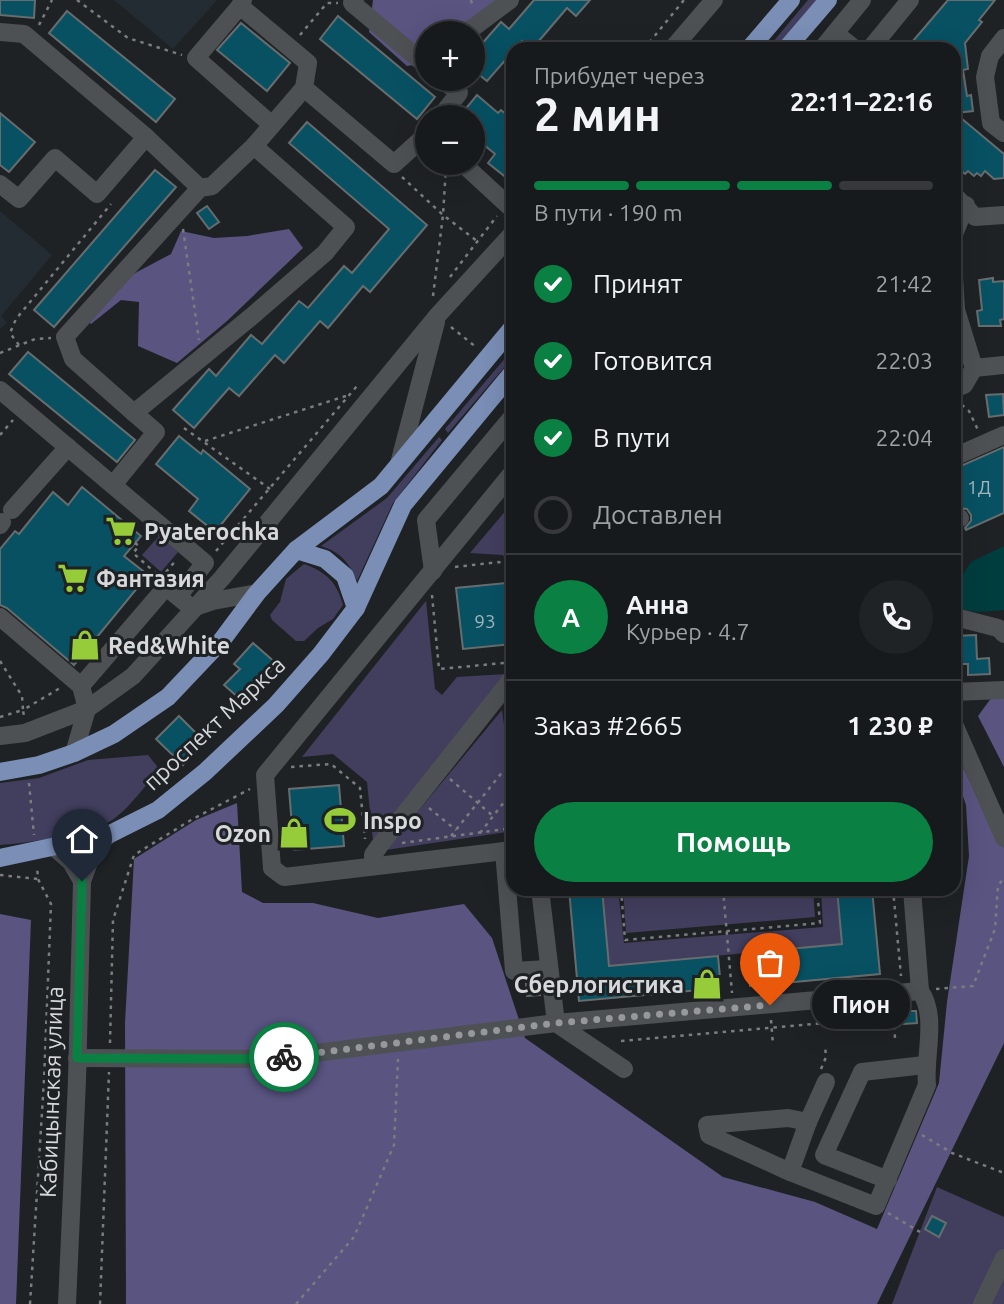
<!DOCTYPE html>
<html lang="ru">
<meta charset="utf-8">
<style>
body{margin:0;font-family:Ubuntu,sans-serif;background:#202325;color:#f1f3f6;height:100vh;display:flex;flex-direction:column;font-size:26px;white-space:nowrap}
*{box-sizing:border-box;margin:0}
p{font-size:23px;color:#9ea1a3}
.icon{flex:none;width:38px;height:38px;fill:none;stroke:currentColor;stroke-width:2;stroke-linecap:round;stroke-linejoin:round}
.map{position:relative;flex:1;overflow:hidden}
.panel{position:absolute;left:506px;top:42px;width:455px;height:854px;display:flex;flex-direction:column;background:#171a1c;border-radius:21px;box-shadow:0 7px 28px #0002,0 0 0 2px #36383b}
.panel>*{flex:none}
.tools{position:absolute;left:415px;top:21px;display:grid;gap:14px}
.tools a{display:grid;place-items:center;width:70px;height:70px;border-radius:50%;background:#171a1c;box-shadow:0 7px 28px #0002,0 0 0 2px #36383b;font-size:35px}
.pin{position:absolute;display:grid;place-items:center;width:60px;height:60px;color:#fff;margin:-72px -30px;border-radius:50% 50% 50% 0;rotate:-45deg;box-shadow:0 0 7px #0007}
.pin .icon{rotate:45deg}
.courier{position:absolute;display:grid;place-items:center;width:70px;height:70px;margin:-35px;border:5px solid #0b8043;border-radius:50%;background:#fff;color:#222;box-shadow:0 2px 9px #0007}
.bubble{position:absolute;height:49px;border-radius:24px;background:#171a1c;box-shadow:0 7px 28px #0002,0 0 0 2px #36383b;font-size:23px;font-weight:700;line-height:49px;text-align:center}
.summary em{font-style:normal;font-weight:700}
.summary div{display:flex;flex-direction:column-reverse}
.summary{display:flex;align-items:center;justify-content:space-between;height:119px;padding:0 28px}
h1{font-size:46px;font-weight:700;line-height:52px}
.bar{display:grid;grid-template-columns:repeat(4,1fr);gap:10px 7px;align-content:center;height:84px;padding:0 28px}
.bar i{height:9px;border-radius:5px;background:#36383b}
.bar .on{background:#0b8043}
.bar p{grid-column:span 4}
.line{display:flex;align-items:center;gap:18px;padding:0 28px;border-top:2px solid #36383b}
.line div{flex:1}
.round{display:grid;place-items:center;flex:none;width:74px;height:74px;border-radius:37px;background:#202325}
ol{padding:0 28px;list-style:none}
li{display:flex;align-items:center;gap:21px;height:77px}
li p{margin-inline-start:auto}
li .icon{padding:7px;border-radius:50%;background:#0b8043;color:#fff;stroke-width:4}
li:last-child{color:#9ea1a3}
li i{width:38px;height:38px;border:4px solid #36383b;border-radius:50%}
.action{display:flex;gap:14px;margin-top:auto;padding:14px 28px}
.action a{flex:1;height:80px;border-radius:42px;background:#0b8043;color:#fff;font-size:28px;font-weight:700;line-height:80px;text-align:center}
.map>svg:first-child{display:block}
.built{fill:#232c33}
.green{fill:#423e5e}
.forest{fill:#595480}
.water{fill:#003d3e}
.building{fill:#075163;stroke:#676d6f;stroke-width:2}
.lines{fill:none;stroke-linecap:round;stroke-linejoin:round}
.path{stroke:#7a7c7f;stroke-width:2.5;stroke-dasharray:3.5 5;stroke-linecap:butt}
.minor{stroke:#4d5154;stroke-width:18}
.major{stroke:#7a8eb6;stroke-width:18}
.done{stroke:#96989b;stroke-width:7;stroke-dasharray:0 12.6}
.route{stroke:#0b8043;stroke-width:9}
.labels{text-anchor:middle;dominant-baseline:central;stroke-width:6;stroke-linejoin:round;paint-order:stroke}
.number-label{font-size:19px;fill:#a2b6bc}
.poi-label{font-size:23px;font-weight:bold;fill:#d6d8da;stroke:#1f2225;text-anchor:start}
.street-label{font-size:23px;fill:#d6d8da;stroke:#1f2225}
</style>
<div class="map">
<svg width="1004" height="1304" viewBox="0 0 1004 1304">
<rect width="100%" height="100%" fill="#1f2225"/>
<g class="built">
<path d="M 114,0 L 217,0 L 173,49 Z"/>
<path d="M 0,211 L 52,255 L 1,316 L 7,322 L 0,329 Z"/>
</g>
<g class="green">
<path d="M 808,0 L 820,0 L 779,49 L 767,49 Z"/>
<path d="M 513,349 L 513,357 L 448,433 L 445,429 Z"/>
<path d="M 439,437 L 442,440 L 393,503 L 357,581 C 349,562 340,552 321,546 L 387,498 Z"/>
<path d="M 513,502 L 513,562 L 502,555 L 470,553 Z"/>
<path d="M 159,536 L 178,552 L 161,572 L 142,555 Z"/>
<path d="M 304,564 C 326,572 337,582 343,605 L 333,619 L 318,628 L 304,641 L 296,641 L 272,620 L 270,615 L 280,602 L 286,579 Z"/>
<path d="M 426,601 L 435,689 L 442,695 L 457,677 L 506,674 L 373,841 L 367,782 L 333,754 L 302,757 Z"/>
<path d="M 502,710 L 513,792 L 513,831 L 386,850 Z"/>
<path d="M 148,755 L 160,770 C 145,785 132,805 115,818 C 94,834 28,843 0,845 L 0,783 L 39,778 L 88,760 Z"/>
<path d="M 602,889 L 618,889 L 624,943 L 823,927 L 821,889 L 837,889 L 842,944 L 609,966 Z"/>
<path d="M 623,889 L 813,889 L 815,917 L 626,933 Z"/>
<path d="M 937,1187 L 1004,1217 L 1004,1304 L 892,1304 Z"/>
</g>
<g class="forest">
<path d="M 373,0 L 498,0 L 461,33 L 427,33 L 427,63 L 407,66 L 369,32 Z"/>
<path d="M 289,229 L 303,248 L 227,321 L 177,363 L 138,346 L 139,302 L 121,300 L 91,324 L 77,311 L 137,272 L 171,254 L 181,231 L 214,238 L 247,236 Z"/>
<path d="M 992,697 L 1004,697 L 1004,767 L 978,716 Z"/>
<path d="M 954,750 L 1004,848 L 1004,1043 L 877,1304 L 126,1304 L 125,1023 L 134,859 L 196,820 L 237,803 L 242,892 L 263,903 L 313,903 L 378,918 L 464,904 L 492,938 L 525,1038 L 723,1177 L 815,1202 L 877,1229 L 939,1083 L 947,1002 L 969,856 L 966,805 L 954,771 Z"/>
<path d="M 0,914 L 31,920 L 16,1304 L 0,1304 Z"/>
</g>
<path class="water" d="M 1004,546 L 1004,610 C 988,611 967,615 954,605 L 954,583 L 959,580 L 971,562 Z"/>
<g class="building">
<path d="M 0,0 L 35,0 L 34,18 L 0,15 Z"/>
<path d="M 534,0 L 590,0 L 576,16 L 567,8 L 532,49 L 522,41 L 487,81 L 472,69 L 472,55 L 501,22 L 509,29 Z"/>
<path d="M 948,0 L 995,0 L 979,20 L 982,22 L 965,43 L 968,69 L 963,70 L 967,96 L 971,95 L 973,111 L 955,113 L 1004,154 L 1004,178 L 994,179 L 985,171 L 981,176 L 977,173 L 974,176 L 968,171 L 965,174 L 954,165 L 954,49 L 906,49 Z"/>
<path d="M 67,11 L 175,99 L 156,122 L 49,33 Z"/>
<path d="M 338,16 L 435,97 L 417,119 L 320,39 Z"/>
<path d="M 241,23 L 290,63 L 267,91 L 217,50 Z"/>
<path d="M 477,95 L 498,113 L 501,110 L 513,120 L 513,183 L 488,163 L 495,154 L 472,135 L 472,117 L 459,117 Z"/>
<path d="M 0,113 L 35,142 L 9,172 L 0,165 Z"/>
<path d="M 307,122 L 427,225 L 370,292 L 363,286 L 328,328 L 320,321 L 284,363 L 275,355 L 239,396 L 229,388 L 194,428 L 173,410 L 209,369 L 216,376 L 251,335 L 262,344 L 299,301 L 308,308 L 344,266 L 352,273 L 389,229 L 289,143 Z"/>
<path d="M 155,170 L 176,187 L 54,327 L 34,310 Z"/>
<path d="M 207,206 L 219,222 L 209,229 L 197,213 Z"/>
<path d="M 993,278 L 993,282 L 1004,281 L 1004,319 L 1000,320 L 1001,326 L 979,326 L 977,311 L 982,310 L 979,280 Z"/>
<path d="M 28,352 L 135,440 L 117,462 L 9,374 Z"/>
<path d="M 1003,394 L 1004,415 L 989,417 L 986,395 Z"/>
<path d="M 179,436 L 201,454 L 203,450 L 250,489 L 215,532 L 189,511 L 198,499 L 156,464 Z"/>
<path d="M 1004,447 L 1004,513 L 966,530 L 965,528 L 971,521 L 971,515 L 967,509 L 955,508 L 954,504 L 954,469 Z"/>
<path d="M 82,487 L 141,536 L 124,556 L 148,575 L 74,665 L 7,608 L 0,605 L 0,549 L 15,531 L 19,534 L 53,492 L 68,505 Z"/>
<path d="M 506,583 L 512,644 L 463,649 L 456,588 Z"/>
<path d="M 976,635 L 977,659 L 989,658 L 990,674 L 968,675 L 968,664 L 954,664 L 954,636 Z"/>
<path d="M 253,643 L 277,664 L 257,685 L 253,681 L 239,698 L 224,685 L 240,669 L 234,664 Z"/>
<path d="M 179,716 L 205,742 L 183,765 L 156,739 Z"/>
<path d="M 339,785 L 344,846 L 294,850 L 289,789 Z"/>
<path d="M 569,889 L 602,889 L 609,966 L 718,956 L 721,988 L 579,1001 Z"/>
<path d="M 837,889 L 872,889 L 880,974 L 750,986 L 747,953 L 842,944 Z"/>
<path d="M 540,983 L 540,995 L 527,996 L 526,984 Z"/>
<path d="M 903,1011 L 916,1011 L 917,1023 L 904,1024 Z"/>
<path d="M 932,1216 L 946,1223 L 939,1237 L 925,1229 Z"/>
</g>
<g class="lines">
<g class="path">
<path d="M 77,0 L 128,38 L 182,55"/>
<path d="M 471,0 L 473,8"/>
<path d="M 39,25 L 52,0"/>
<path d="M 300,35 L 327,3 L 338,3"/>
<path d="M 644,49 L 684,0"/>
<path d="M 402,177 L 443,215 L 477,241"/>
<path d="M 183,229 L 199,340"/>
<path d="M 450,277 L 497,216"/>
<path d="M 433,296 L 443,215 L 446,167"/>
<path d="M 451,327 L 476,347"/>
<path d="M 19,345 L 10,333 L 16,319 L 111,204"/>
<path d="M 0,353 L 35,339 L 51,338"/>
<path d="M 954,407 L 961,404 L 969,411 L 978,430"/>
<path d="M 184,428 L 270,489"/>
<path d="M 0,435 L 13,420"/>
<path d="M 205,441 L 349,395"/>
<path d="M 135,543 L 139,546 L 133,553 L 159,576"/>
<path d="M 216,551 L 357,386"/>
<path d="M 455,567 L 499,562 L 513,570"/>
<path d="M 166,572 L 177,559"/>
<path d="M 432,595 L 439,669 L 504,663"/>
<path d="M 0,661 L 22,696 L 23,710 L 60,688"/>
<path d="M 0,717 L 23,710 L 24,717"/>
<path d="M 291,767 L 331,764 L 360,788 L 365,839"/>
<path d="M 450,779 L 493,816"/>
<path d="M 29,783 L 34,835"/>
<path d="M 429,808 L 456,830"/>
<path d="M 480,833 L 508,797"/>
<path d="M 451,836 L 504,770"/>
<path d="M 954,842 L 961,842"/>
<path d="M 402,843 L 513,828"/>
<path d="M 0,875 L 38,879"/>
<path d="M 621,889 L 625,940 L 820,923 L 817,889"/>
<path d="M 723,889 L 732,993"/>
<path d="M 893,889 L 901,976"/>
<path d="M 936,989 L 973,986 L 995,929 L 998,885 L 1004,879"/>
<path d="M 893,1009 L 895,1038"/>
<path d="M 771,1020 L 773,1045"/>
<path d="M 621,1041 L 893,1017"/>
<path d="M 110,1043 L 113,920 L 134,855 L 191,820 L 250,789"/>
<path d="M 821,1069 L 826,1057 L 825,1045"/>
<path d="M 46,1080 L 60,1080"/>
<path d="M 922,1135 L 952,1153 L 1004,1173"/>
<path d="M 888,1213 L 920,1232"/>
<path d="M 30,1304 L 44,1080 L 51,904 L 38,879 L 37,866"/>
<path d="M 100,1304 L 109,1072"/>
<path d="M 296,1304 L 354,1237 L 394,1145 L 398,1059"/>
</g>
<g class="minor">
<path d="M 243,0 L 240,6 L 308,63 L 304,88 L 394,164 L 427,134"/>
<path d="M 355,0 L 352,3 L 427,66"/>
<path d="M 240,6 L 196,58 L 272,125"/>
<path d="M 0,32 L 24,34 L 146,137 L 200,188"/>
<path d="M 466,33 L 510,0"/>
<path d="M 1004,38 L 990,56 L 985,77 L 991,123 L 1004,133"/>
<path d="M 672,49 L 714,0"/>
<path d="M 822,49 L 835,33"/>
<path d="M 855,49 L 835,33 L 862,0"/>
<path d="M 870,49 L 910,0"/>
<path d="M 440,117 L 459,93 L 442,79"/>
<path d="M 254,146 L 212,186 L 200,188 L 65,337 L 73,359 L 134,413 L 251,317 L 325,253 L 346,227 L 254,146 L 304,88"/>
<path d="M 462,163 L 513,210"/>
<path d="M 0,184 L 19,199 L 55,158 L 97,194 L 146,137"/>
<path d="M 954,195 L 975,217 L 1004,215"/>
<path d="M 954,234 L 966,205"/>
<path d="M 954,277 L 956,310"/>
<path d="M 954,310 L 956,310 L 974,368 L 1004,365"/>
<path d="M 954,389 L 964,385 L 974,368"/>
<path d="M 0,390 L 205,563 L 178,596"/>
<path d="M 954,457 L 1004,435"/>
<path d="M 399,464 L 436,322"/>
<path d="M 513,472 L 265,775 L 272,868 L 284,877 L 513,850"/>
<path d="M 113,485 L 156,432 L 134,413"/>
<path d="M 12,510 L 68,447"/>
<path d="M 954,520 L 960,518"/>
<path d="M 0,525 L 2,522"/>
<path d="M 433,571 L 426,520 L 513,416"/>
<path d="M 954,615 L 959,618 L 998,628 L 1004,634"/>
<path d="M 0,617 L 81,686 L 87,709 L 74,753"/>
<path d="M 81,686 L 166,587 L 192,608 L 213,601 L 257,593"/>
<path d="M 954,692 L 1004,690"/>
<path d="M 954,724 L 1004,838"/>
<path d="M 0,736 L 25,733 L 87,709 L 133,676 L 222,578 L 438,315 L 513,233"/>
<path d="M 55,848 L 71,862 L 82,881"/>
<path d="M 504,851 L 514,971 L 548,969"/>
<path d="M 374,865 L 373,855 L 380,845 L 513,677"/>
<path d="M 540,889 L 556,1023 L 624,1069"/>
<path d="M 77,1058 L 267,1059 L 556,1023 L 920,991"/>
<path d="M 808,1122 L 826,1082"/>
<path d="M 790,1172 L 709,1135 L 707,1125 L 788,1118 L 808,1122 L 790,1172 L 876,1206 L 927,1085 C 924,1056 938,1016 920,991 L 912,889"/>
<path d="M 888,1180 L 824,1155 L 862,1072 L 925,1065"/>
<path d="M 67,1304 L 77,1080 L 82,881 L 92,854 L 108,835"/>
<path d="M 982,1304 L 1004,1258"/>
</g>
<g class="major">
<path d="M 749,49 L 791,0"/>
<path d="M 786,49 L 828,0"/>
<path d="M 296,550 L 325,559 L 345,576 L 356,608"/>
<path d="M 0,772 L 39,765 L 74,753 L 114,734 L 168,697 L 222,640 L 257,593 L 296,550 L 381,486 L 513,327"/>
<path d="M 0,858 L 108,835 L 158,810 L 205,772 L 276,705 L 321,654 L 356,608 L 403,505 L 513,372"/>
</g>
</g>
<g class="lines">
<path class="done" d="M 284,1057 L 556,1023 L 770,1005"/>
<path class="route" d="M 82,881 L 77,1058 L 268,1059 L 284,1057"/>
</g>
<defs>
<g id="supermarket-bare" transform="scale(2.415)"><path d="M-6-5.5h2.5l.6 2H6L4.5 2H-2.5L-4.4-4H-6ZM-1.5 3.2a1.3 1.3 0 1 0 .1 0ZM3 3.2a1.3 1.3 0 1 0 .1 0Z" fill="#96cc3a" stroke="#1f2225" stroke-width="2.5" paint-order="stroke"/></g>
<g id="shop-bare" transform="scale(2.415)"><path d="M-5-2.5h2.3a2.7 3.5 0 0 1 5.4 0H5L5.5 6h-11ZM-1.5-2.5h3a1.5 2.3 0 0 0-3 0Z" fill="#96cc3a" stroke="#1f2225" stroke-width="2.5" paint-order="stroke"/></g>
<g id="stadium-bare" transform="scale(2.415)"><path d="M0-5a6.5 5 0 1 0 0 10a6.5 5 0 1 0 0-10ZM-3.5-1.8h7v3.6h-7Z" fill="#96cc3a" stroke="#1f2225" stroke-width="2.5" paint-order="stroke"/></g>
</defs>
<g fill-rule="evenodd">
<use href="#supermarket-bare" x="121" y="531"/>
<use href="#supermarket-bare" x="73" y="578"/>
<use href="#shop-bare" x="85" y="645"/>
<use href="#stadium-bare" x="340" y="820"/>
<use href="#shop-bare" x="294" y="833"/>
<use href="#shop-bare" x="707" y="984"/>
</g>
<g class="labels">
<g class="number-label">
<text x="979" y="487">1Д</text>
<text x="485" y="621">93</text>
</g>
<g class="poi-label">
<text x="144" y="531">Pyaterochka</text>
<text x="96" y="578">Фантазия</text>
<text x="108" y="645">Red&amp;White</text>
<text x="363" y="820">Inspo</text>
<text x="271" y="833" text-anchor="end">Ozon</text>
<text x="684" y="984" text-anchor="end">Сберлогистика</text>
</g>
<g class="street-label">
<text transform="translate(214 723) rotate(-43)">проспект Маркса</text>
<text transform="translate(51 1092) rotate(-88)">Кабицынская улица</text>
</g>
</g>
</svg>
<div class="tools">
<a>+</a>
<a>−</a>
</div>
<div class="pin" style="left:770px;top:1005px;background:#ea580c"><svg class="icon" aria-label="bag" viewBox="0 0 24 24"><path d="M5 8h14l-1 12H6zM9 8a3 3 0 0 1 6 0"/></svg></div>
<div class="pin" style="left:82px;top:881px;background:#1f2937"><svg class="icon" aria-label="home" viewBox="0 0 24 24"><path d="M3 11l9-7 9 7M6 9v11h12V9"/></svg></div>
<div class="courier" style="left:284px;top:1057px"><svg class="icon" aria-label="bike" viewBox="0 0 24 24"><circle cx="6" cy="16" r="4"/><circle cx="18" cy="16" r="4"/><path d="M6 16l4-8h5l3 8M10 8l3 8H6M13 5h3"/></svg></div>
<div class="bubble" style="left:812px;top:980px;width:98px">Пион</div>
<section class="panel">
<div class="summary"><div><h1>2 мин</h1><p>Прибудет через</p></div><em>22:11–22:16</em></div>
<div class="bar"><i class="on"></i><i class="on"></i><i class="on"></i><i></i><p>В пути · 190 m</p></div>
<ol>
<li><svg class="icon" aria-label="check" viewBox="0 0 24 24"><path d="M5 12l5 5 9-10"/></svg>Принят<p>21:42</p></li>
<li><svg class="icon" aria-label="check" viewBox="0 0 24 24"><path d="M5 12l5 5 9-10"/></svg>Готовится<p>22:03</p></li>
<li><svg class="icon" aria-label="check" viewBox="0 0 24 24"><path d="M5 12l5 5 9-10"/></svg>В пути<p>22:04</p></li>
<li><i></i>Доставлен</li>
</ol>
<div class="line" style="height:126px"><b class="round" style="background:#0b8043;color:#fff">А</b><div><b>Анна</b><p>Курьер · 4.7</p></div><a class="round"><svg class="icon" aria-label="phone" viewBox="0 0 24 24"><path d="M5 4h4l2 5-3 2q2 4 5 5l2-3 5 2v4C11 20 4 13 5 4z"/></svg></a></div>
<div class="line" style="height:91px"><div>Заказ #2665</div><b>1 230 ₽</b></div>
<div class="action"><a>Помощь</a></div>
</section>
</div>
